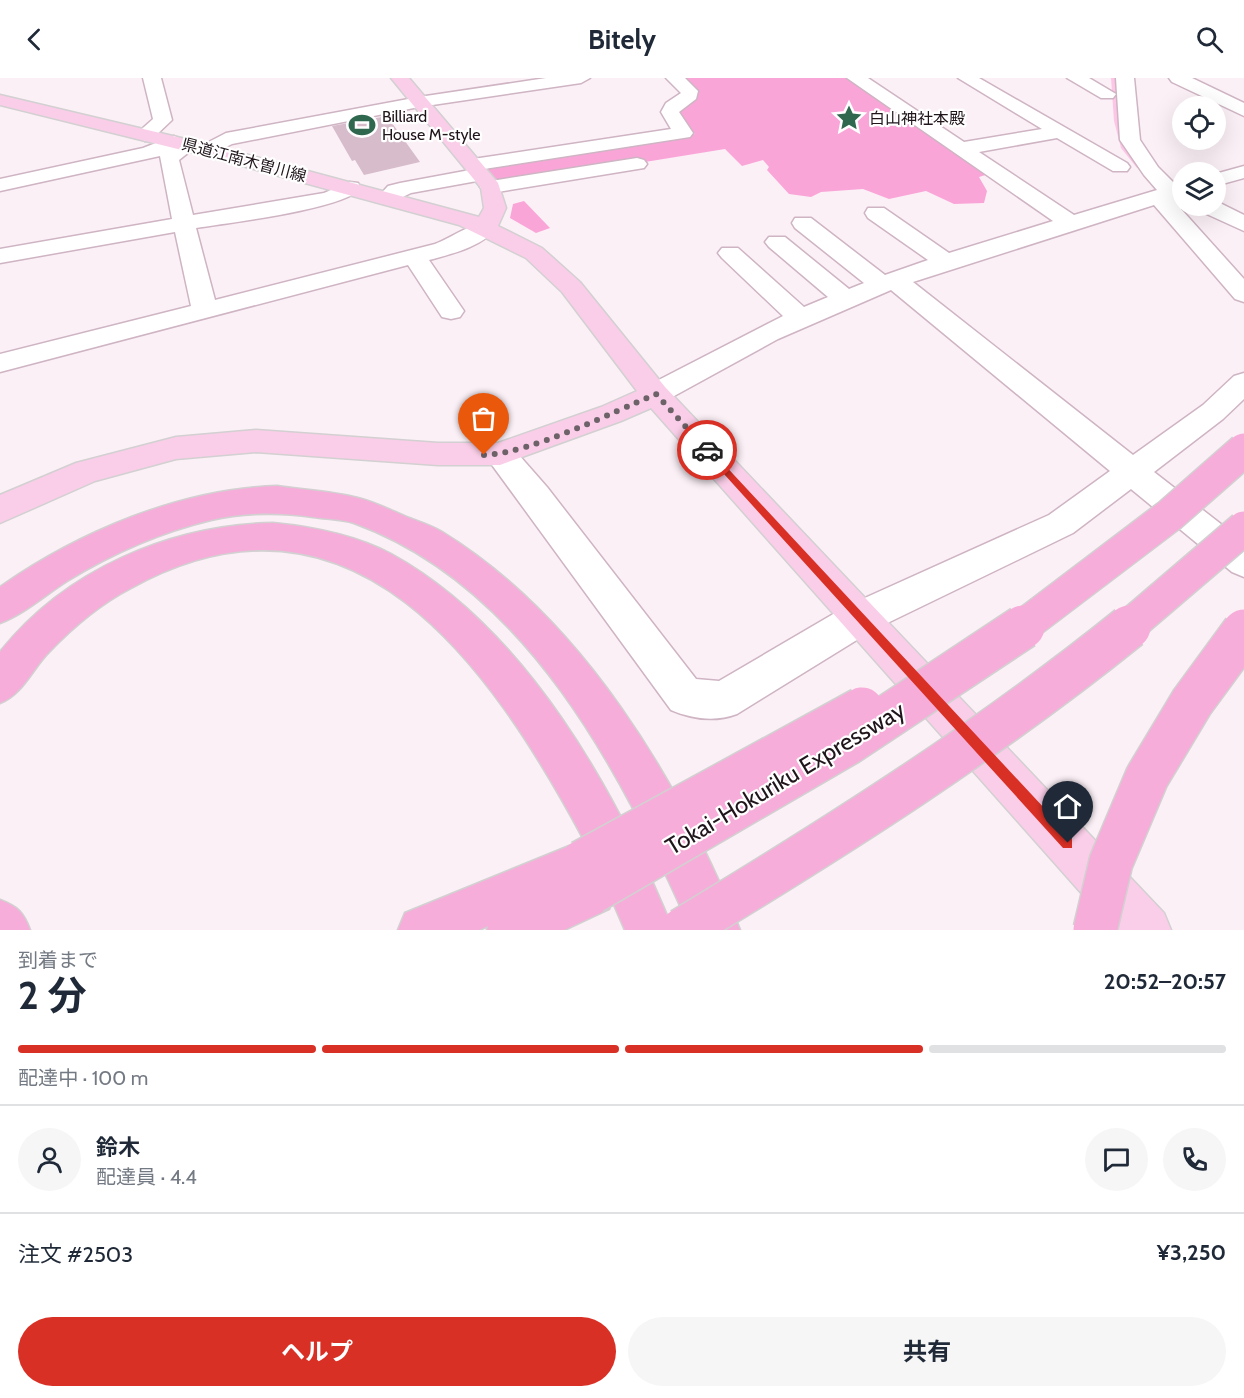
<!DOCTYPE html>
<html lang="ja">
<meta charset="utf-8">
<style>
body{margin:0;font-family:Cabin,"Noto Sans JP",sans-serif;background:#f6f6f7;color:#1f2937;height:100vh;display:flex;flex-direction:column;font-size:22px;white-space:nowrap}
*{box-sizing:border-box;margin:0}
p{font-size:20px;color:#747a83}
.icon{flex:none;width:33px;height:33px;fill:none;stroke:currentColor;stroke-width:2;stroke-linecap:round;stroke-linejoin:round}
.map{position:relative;height:852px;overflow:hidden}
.sheet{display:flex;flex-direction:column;background:#fff;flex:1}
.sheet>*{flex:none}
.tools{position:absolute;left:1172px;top:18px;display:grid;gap:12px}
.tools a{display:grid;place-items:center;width:54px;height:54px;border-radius:50%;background:#fff;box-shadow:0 6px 24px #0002;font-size:30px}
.pin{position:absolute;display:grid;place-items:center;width:51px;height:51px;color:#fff;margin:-62px -26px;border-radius:50% 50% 50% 0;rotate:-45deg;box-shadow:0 0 6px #0007}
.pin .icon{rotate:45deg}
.courier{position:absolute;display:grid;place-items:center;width:60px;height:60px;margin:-30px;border:4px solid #d93025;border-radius:50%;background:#fff;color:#222;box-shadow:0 2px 8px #0007}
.headline em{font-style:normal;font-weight:700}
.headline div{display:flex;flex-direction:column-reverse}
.headline{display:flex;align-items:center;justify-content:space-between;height:102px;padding:0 18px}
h1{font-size:39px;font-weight:700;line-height:45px}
.bar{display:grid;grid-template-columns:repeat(4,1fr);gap:9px 6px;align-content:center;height:72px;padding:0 18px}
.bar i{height:8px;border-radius:4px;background:#e0e1e3}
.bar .current{background:#d93025}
.bar p{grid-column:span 4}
.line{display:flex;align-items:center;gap:15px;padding:0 18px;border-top:2px solid #e0e1e3}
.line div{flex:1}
.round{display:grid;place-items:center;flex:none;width:63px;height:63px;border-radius:32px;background:#f6f6f7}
.primary-button{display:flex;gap:12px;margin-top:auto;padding:12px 18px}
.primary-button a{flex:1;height:69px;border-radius:36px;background:#d93025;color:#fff;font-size:24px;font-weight:700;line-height:69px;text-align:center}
.primary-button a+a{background:#f6f6f7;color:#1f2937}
header{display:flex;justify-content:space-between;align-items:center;height:78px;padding:0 18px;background:#fff;font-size:27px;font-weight:700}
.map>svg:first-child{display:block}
.green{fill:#faa5d8}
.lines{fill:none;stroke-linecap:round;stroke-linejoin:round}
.stream{fill:#fec6e6;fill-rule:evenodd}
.building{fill:#d7bccb}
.minor-casing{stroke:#cfb4c3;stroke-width:3}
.major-casing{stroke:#d2d0d1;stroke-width:3}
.highway-casing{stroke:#d2d0d1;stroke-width:3}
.minor{fill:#fff;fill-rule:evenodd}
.major{fill:#facee8;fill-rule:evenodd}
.highway{fill:#f7add9;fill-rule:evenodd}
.highway-bridge-far1-casing{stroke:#d2d0d1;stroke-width:36;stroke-linecap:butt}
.highway-bridge-casing{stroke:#d2d0d1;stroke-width:46;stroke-linecap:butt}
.highway-bridge-far1{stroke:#f7add9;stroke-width:33}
.highway-bridge{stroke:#f7add9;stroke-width:43}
.route{fill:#d93025}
.done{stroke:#6c6268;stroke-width:6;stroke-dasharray:0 10.8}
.labels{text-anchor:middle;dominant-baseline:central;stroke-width:4.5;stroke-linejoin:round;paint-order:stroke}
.far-poi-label{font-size:16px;fill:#1f151b;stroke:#fff;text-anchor:start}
.far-street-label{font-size:16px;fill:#1f151b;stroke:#fff}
.near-street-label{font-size:24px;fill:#1f151b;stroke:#fff}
</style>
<header><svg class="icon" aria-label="back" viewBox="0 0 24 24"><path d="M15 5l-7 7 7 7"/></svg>Bitely<svg class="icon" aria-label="search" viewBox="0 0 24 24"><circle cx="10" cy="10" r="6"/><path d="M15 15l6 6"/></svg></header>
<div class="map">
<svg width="1244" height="852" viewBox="0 0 1244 852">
<rect width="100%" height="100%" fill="#fbf0f6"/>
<g class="green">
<path d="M 671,0 L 850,0 L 995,94 L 979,99 L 987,113 L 984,125 L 954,126 L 926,113 L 889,121 L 863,111 L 821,114 L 811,119 L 789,116 L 767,92 L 769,89 L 763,82 L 742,88 L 725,71 L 491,109 L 476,91 L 695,56 L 682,49 L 676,32 L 685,18 Z"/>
<path d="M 524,123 L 550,150 L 536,155 L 510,140 L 513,126 Z"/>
</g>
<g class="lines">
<path class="stream" d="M 1111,0 L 1115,0 L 1120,43 L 1127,70 L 1141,88 L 1141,90 L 1137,90 L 1121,70 L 1114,43 Z"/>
</g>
<path class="building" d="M 387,38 L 420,84 L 364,97 L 355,82 L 352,83 L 332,48 Z"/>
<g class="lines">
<g class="minor-casing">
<g id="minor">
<path d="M 143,0 L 161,0 L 172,42 L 152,61 L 145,63 L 135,57 L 153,41 Z"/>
<path d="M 546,0 L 590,0 L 581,5 L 419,29 L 232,66 L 208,78 L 201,76 L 198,72 L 201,68 L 226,55 L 419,19 Z"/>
<path d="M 666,0 L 685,0 L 698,13 L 696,21 L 679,34 L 693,55 L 690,59 L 484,91 L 491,97 L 488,101 L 411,115 L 388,126 L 380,125 L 377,120 L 388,108 L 400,105 L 470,92 L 463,87 L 466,83 L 473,81 L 671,51 L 661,34 L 666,25 L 681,15 Z"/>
<path d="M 847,0 L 868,0 L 964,64 L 1042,51 L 958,0 L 979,0 L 1127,85 L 1130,89 L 1127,93 L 1113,93 L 1057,60 L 979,74 L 1074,137 L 1157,112 L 1144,97 L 1120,62 L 1116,0 L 1134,0 L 1140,62 L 1158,89 L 1176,107 L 1182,106 L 1182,128 L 1191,128 L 1181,131 L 1244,201 L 1244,224 L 1235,221 L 1154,127 L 913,204 L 1133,377 L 1203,327 L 1234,298 L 1244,295 L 1244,321 L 1223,341 L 1154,394 L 1244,464 L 1244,499 L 1232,494 L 1131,411 L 1073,455 L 873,552 L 737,636 C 716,644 692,641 671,632 L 484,376 L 489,368 L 500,365 L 511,368 L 547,409 L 696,601 L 719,603 L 847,528 L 1049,437 L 1110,393 L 891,212 L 778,261 L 665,323 L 655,326 L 645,323 L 641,316 L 645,309 L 783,238 L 722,180 L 718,175 L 722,170 L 738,170 L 804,229 L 828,219 L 769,169 L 765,164 L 769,159 L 785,159 L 849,211 L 864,205 L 795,150 L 792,145 L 795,140 L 811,140 L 885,197 L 928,182 L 868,140 L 865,135 L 868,130 L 884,130 L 949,175 L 1053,143 Z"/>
<path d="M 1067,0 L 1089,0 L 1116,16 L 1113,20 L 1101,20 Z"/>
<path d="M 1169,0 L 1192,0 L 1244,25 L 1244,38 L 1172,4 Z"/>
<path d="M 174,58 L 183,62 L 195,63 L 198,67 L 179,82 L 193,137 L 324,115 L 350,104 L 358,105 L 361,110 C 346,131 227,145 196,150 L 215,222 L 435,166 C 451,160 479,140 494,144 L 497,149 C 483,169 451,176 429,182 L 464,233 L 460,239 L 451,241 L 442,239 L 408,187 L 0,294 L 0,276 L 191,228 L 175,154 L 0,185 L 0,171 L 172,141 L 160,78 L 0,113 L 0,101 L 143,70 Z"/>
<path d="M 637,80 L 644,82 L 647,86 L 644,90 L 491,115 L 484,113 L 480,109 L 484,105 L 491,103 Z"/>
<path d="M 1244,88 L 1244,100 L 1215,108 L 1215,96 Z"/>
<path d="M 1216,123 L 1244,137 L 1244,153 L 1200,133 L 1197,128 L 1215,128 Z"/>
</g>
</g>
<g class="major-casing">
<path id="major" d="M 391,0 L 409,0 L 498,105 L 506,130 L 498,148 L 542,170 L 580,204 L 665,309 L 1164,835 L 1171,852 L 1114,852 L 651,330 L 621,343 L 500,387 L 438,387 L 256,374 L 176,381 L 95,403 L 0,445 L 0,417 L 76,385 L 176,359 L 256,352 L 438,365 L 498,365 L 601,329 L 637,313 L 562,214 L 526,180 L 459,147 L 202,77 L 0,27 L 0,17 L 215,68 L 479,139 L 484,130 L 481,110 Z"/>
</g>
<g class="highway-casing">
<g id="highway">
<path d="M 277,408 C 303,412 332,413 358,420 C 375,424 392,433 409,440 C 420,444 432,448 442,454 C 582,540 679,703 740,852 L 691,852 C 621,694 527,508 354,445 C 341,441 326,441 313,439 C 278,434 246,434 211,442 C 161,454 111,476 67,503 C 45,517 24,536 0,545 L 0,509 C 79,454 180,411 277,408 Z"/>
<path d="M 273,445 C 314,449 355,457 391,476 C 526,550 617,715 673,852 L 625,852 L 612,822 L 609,831 L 564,852 L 487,852 L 488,848 L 479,852 L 398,852 L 405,835 L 584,762 C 491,588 353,387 131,510 C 100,526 73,549 49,574 C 32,591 23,616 0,625 L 0,574 C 65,492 170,447 273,445 Z"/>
<path d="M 0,822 C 18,829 23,834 30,852 L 0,852 Z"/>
</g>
</g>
<use href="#minor" class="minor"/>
<use href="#major" class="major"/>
<use href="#highway" class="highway"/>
<g class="highway-bridge-far1-casing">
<g id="highway-bridge-far1">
<path d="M 1021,550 L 1170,437 L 1244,372"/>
<path d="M 1127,550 L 1244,450"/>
</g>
</g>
<g class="highway-bridge-casing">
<g id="highway-bridge">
<path d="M 582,784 L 862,631"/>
<path d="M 592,814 L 848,665 L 1023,549"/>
<path d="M 682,852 C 836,759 989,662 1129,549"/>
<path d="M 1095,852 L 1111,784 L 1147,699 L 1192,624 L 1244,553"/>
</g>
</g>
<use href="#highway-bridge-far1" class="highway-bridge-far1"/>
<use href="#highway-bridge" class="highway-bridge"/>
</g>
<path class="route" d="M 707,368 L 1072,760 L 1072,770 L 1063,770 L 704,374 L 702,372 Z"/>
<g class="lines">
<path class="done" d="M 484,377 C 531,375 611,335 656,316 L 707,372"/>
</g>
<defs>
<g id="sight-bare" transform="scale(2.07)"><path d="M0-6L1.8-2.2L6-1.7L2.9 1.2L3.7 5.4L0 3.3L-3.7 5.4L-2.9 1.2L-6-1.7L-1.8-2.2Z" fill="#30684f" stroke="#fff" stroke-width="2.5" paint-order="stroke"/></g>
<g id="stadium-bare" transform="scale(2.07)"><path d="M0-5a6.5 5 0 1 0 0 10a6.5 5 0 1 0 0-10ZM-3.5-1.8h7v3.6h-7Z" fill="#30684f" stroke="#fff" stroke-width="2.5" paint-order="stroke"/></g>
</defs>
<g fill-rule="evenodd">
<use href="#sight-bare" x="849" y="40"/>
<use href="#stadium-bare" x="362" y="47"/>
</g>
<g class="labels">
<g class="far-poi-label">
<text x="382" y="38">Billiard<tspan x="382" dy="18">House M-style</tspan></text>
<text x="869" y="40">白山神社本殿</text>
</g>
<g class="far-street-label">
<text transform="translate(244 82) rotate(15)">県道江南木曽川線</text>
</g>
<g class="near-street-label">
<text transform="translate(785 700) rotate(-31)">Tokai-Hokuriku Expressway</text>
</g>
</g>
</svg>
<div class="tools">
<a><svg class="icon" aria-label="locate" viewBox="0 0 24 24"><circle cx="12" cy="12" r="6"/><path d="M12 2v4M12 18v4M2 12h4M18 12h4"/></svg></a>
<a><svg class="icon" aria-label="layers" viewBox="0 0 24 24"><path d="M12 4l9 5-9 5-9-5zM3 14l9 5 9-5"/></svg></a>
</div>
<div class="pin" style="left:484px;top:377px;background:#ea580c"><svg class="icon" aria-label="bag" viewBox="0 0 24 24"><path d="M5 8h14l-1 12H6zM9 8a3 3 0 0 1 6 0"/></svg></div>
<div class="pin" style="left:1068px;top:765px;background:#1f2937"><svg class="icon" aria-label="home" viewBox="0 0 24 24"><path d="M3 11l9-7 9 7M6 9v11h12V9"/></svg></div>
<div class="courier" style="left:707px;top:372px"><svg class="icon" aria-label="car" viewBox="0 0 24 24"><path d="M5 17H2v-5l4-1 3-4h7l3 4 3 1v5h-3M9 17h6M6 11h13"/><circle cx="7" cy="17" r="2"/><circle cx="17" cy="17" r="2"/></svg></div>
</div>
<section class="sheet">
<div class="headline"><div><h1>2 分</h1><p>到着まで</p></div><em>20:52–20:57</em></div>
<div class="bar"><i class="current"></i><i class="current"></i><i class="current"></i><i></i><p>配達中 · 100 m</p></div>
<div class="line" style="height:108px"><a class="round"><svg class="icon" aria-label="person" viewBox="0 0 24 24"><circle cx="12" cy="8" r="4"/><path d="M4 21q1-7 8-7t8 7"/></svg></a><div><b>鈴木</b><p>配達員 · 4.4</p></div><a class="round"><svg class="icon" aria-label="chat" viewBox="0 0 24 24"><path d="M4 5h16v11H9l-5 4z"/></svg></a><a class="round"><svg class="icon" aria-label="phone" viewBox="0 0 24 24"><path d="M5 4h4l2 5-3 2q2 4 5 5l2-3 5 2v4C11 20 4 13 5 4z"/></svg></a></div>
<div class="line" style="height:78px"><div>注文 #2503</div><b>¥3,250</b></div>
<div class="primary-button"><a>ヘルプ</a><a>共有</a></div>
</section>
